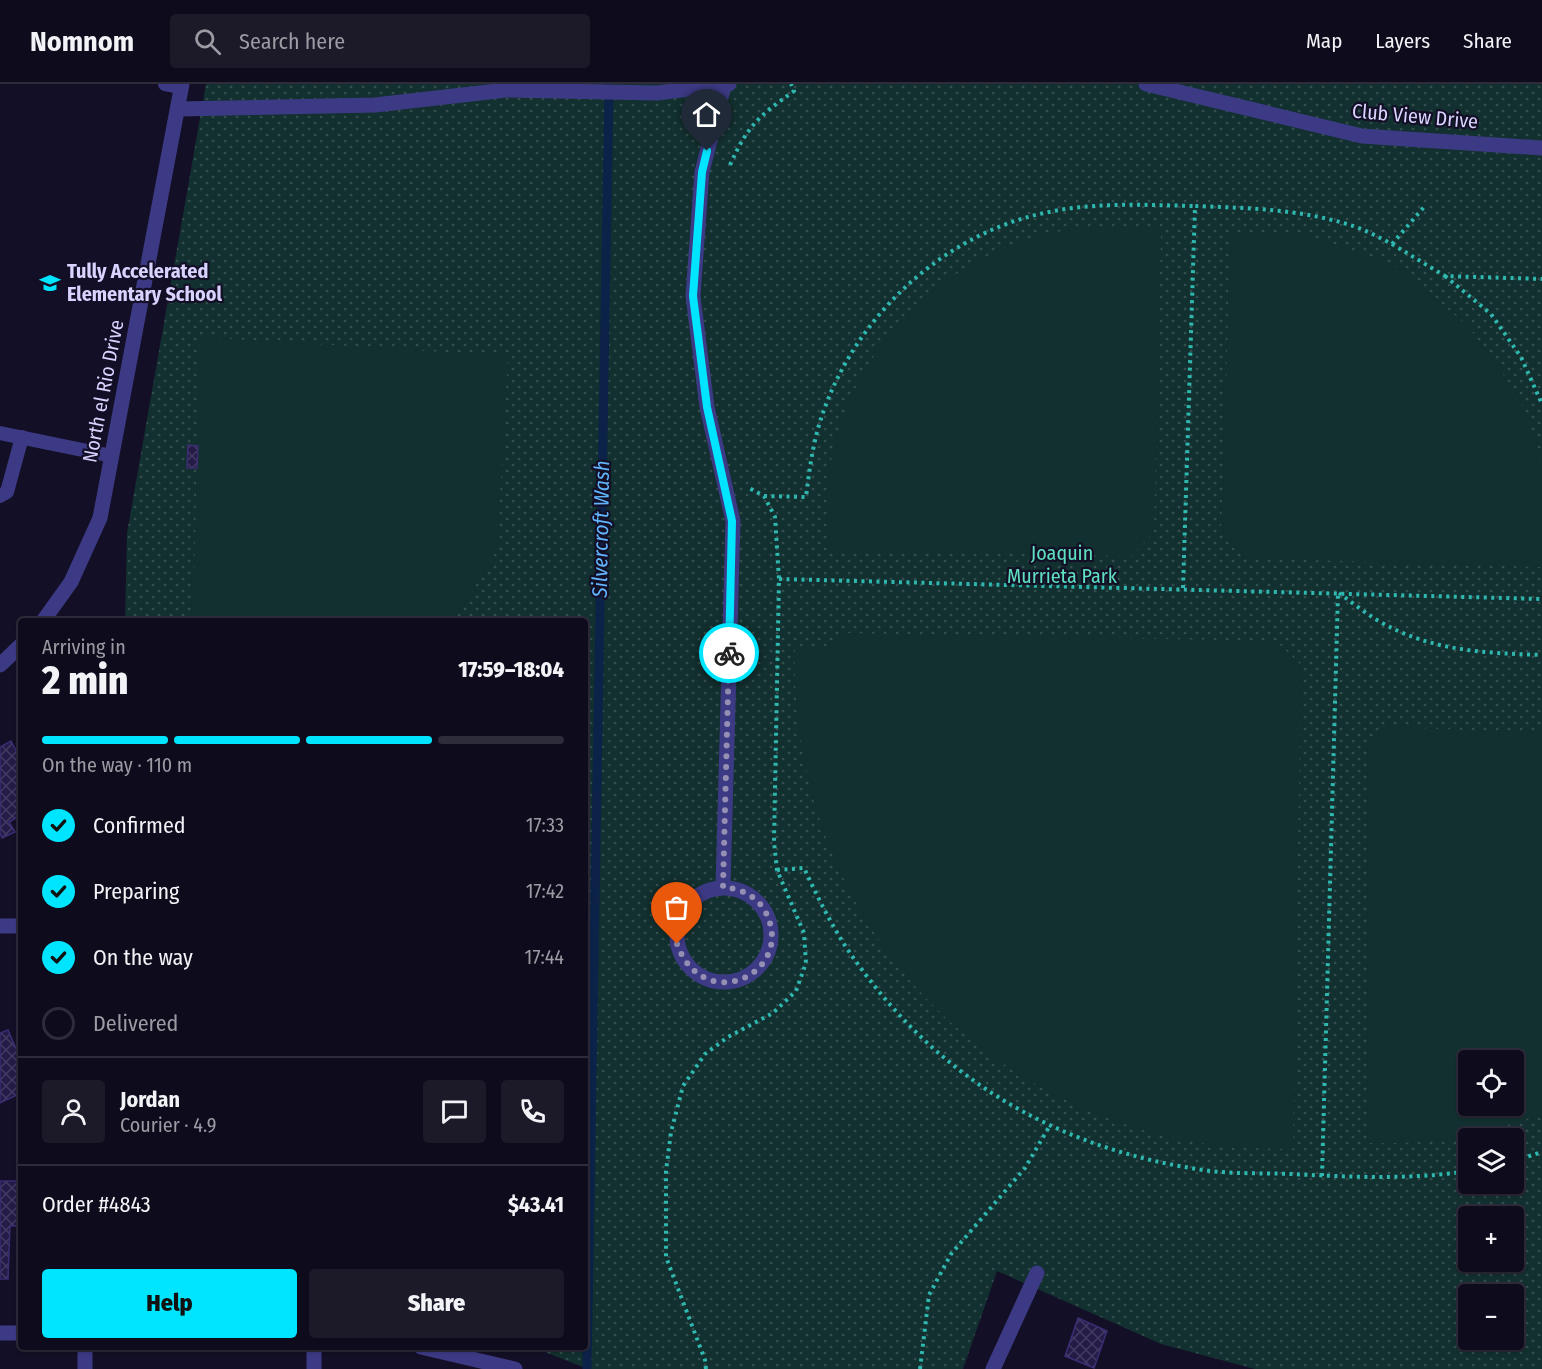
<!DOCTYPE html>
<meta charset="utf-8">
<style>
body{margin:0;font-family:"Fira Sans Condensed",sans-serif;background:#1c1929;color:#f1f3f6;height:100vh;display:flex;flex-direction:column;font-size:22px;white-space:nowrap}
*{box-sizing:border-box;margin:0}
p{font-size:20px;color:#9b9ba3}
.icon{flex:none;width:33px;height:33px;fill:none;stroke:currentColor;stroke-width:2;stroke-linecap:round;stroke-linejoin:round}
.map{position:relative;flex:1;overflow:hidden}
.side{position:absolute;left:18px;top:534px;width:570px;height:732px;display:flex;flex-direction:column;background:#0e0b1c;border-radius:6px;box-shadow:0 2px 4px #0004,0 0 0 2px #2e2b3b}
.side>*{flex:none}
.buttons{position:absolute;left:1458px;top:966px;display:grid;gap:12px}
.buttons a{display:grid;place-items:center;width:66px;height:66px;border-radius:6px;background:#0e0b1c;box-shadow:0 2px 4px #0004,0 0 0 2px #2e2b3b;font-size:30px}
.pin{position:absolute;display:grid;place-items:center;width:51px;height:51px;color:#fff;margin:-62px -26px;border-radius:50% 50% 50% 0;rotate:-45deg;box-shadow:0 0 6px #0007}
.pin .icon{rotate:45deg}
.courier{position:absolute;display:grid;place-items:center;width:60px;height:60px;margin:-30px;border:4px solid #00e5ff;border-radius:50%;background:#fff;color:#222;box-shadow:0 2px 8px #0007}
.overview em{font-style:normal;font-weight:800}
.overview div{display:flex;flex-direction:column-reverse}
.overview{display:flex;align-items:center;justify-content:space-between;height:102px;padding:0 24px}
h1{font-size:39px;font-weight:800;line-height:45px}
.bar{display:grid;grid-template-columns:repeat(4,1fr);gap:9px 6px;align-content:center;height:72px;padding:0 24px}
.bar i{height:8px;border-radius:4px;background:#2e2b3b}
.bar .active{background:#00e5ff}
.bar p{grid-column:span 4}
.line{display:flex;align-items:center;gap:15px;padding:0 24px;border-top:2px solid #2e2b3b}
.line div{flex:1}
.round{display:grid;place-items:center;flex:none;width:63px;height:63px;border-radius:6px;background:#1c1929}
ol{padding:0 24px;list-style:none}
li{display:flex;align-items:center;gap:18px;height:66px}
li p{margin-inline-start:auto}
li .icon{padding:6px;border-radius:50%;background:#00e5ff;color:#111;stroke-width:4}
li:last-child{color:#9b9ba3}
li i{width:33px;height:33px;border:3px solid #2e2b3b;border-radius:50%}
.primary-button{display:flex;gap:12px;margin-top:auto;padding:12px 24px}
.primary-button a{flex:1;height:69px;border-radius:6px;background:#00e5ff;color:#111;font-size:24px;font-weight:800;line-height:69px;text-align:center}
.primary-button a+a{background:#1c1929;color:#f1f3f6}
header{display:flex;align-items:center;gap:36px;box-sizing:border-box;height:84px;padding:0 30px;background:#0e0b1c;border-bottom:2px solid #2e2b3b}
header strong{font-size:28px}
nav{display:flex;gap:33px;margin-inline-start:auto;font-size:21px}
.search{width:420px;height:54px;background:#1c1929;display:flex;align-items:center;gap:15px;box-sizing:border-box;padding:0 21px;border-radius:6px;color:#9b9ba3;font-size:22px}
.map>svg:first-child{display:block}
.green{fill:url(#green-dots);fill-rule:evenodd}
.pitch{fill:#12302f;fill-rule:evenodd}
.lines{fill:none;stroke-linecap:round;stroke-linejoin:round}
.stream{stroke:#0c2248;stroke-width:9}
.building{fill:url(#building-cross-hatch);stroke:#3b2d73;stroke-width:1.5}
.path{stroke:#2fb8b0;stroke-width:4;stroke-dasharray:3 4.5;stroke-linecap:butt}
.service{stroke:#3d3a85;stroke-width:14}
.minor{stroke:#3d3a85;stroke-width:15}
.tertiary{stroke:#3d3a85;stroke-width:15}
.done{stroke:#948fb3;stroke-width:6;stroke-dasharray:0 10.8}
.route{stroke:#00e5ff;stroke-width:8}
.labels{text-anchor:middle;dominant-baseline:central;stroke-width:4.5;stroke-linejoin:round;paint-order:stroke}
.street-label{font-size:20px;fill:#d9d4ff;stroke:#130f26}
.poi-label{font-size:20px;font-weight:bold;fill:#d9d4ff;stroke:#130f26;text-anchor:start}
.park-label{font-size:20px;fill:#5fe0c0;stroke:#130f26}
.water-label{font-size:21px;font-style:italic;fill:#62b6ff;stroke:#130f26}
</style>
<header>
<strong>Nomnom</strong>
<div class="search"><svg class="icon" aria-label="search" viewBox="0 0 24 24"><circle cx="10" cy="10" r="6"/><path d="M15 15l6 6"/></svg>Search here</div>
<nav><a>Map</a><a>Layers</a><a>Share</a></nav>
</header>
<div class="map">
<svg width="1542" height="1285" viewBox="0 0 1542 1285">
<defs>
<pattern id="green-dots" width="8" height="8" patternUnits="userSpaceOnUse" patternTransform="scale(1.5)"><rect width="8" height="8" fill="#12302f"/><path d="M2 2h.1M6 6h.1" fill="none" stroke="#344d4e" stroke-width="1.8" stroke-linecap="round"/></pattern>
<pattern id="building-cross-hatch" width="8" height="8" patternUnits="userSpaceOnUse" patternTransform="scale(1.5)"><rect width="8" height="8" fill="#241b47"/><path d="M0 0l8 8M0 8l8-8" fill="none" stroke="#433b63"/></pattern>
</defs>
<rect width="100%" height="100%" fill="#130f26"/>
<path class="green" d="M 206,0 L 1542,0 L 1542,1285 L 1255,1285 L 1161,1260 L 997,1187 L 963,1285 L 588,1285 L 532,1263 L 585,1263 L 585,537 L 125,537 L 127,449 ZM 1468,976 L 1514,976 L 1514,1022 L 1468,1022 ZM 1468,1054 L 1514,1054 L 1514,1100 L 1468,1100 ZM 1468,1132 L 1514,1132 L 1514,1178 L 1468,1178 ZM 1468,1210 L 1514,1210 L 1514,1256 L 1468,1256 Z"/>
<g class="pitch">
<path d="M 1125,143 L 1161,146 L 1154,449 L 1131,472 L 829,466 C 827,443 826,421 828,398 C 840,277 935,175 1052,149 C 1076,144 1100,143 1125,143 Z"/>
<path d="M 1230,150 L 1304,150 L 1394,181 L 1468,242 L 1518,311 L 1536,358 L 1542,383 L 1542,483 L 1246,474 L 1221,445 L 1225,347 Z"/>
<path d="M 200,253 L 508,272 L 497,466 L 454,537 L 193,537 Z"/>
<path d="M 842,549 L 1276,557 L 1301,581 L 1293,1065 C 1246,1065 1199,1062 1153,1049 C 931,987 788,793 795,562 L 826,562 Z"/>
<path d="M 1389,643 L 1542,649 L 1542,1030 C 1479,1052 1434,1060 1368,1059 L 1367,660 ZM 1514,976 L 1514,1022 L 1468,1022 L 1468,976 Z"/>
</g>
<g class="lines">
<path class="stream" d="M 587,1285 L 609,0"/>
</g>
<g class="building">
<path d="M 188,361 L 198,362 L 197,384 L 187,384 Z"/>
<path d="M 11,657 L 21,676 L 21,731 L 9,738 L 15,748 L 2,754 L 0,749 L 0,663 Z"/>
<path d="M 8,946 L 21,976 L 21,1009 L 0,1019 L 0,949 Z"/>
<path d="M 0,1097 L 21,1097 L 21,1128 L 18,1128 L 18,1142 L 10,1142 L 8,1195 L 0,1195 Z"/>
<path d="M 1078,1234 L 1107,1247 L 1094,1284 L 1065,1272 Z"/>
</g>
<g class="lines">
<g class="path">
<path d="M 730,81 C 748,41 759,32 794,7 L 791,0"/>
<path d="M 1392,160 L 1445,192 L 1542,195"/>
<path d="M 1445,192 L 1491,230 L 1521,273 L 1542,320"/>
<path d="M 764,412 L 806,413 C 809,389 812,365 819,341 C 850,237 941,149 1049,128 C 1097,118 1146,121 1195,122"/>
<path d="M 779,495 L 1542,515"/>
<path d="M 1183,504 L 1195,122 C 1248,124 1299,125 1350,141 C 1364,145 1378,153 1392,160 L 1424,123"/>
<path d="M 1339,509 C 1351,518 1364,528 1377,536 C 1429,567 1483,569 1542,571"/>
<path d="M 777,786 L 804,784 C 816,810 829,836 844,860 C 931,992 1055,1066 1210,1087 C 1237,1090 1265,1089 1292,1090 C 1350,1093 1410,1096 1468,1087"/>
<path d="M 1514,1077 L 1542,1068"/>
<path d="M 1322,1092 L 1338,509"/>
<path d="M 706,1285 L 705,1276 L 666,1173 L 666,1087 L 671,1048 L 683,1002 L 705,970 L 728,953 L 773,929 L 796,907 L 806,879 L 804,849 L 777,786 L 774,758 L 779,495 L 775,433 L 764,412 L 749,404"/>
<path d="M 920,1285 L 929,1211 L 951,1170 L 1025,1084 L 1049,1043"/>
</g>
<g class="service">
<path d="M 165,0 L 181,3"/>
<path d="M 0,349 L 112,372"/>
<path d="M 0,412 L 7,408 L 22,353"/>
</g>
<g class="minor">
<path d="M 1146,0 L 1362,52 L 1542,64"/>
<path d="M 178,25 L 375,21 L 506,6 L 657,9 L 729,0"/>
<path d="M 723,803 L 733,437 L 707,323 L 693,212 L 702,88 L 724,2"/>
<circle cx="724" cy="851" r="47"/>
<path d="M 0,842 L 21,842"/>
<path d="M 0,1249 L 21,1249"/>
<path d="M 421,1263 L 515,1285"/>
<path d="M 85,1285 L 85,1263"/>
<path d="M 314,1285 L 314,1263"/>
<path d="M 993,1285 L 1037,1189"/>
</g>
<g class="tertiary">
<path d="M 43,537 L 71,498 L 100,434 L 182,0"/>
<path d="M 0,581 L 21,561"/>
</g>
</g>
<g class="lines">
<path class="done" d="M 677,860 C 704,934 798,888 765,827 C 756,811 740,805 723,803 L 729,569"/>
<path class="route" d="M 707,67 L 702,88 L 693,212 L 707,323 L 732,437 L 729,569"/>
</g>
<defs>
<g id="school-bare" transform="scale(1.62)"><path d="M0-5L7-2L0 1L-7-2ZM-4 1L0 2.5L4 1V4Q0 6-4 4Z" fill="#00e5ff" stroke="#130f26" stroke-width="2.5" paint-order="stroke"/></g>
</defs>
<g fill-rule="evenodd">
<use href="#school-bare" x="50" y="199"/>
</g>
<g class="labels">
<g class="street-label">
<text transform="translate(1415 32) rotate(5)">Club View Drive</text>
<text transform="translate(103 307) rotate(-79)">North el Rio Drive</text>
</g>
<g class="poi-label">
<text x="67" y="187">Tully Accelerated<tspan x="67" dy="23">Elementary School</tspan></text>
</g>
<g class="park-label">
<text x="1062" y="469">Joaquin<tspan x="1062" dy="23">Murrieta Park</tspan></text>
</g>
<g class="water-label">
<text transform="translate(601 445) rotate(-89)">Silvercroft Wash</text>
</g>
</g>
</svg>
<div class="buttons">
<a><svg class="icon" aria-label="locate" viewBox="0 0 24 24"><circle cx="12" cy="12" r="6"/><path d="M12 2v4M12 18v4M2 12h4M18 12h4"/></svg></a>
<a><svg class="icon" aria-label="layers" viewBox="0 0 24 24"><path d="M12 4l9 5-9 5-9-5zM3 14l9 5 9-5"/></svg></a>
<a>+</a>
<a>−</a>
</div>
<div class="pin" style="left:677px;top:860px;background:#ea580c"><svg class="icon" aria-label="bag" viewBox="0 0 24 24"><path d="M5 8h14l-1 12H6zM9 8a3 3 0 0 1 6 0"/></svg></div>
<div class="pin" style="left:707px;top:67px;background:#1f2937"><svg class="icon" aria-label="home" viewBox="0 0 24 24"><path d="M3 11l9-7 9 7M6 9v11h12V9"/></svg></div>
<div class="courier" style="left:729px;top:569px"><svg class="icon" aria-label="bike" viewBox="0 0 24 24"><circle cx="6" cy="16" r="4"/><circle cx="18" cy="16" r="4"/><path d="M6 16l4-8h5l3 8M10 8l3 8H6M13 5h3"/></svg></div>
<section class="side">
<div class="overview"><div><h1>2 min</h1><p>Arriving in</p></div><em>17:59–18:04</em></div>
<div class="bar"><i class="active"></i><i class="active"></i><i class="active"></i><i></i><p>On the way · 110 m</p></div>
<ol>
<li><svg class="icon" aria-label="check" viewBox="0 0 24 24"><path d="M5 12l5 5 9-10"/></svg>Confirmed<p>17:33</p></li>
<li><svg class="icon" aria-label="check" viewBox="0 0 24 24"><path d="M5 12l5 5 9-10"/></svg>Preparing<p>17:42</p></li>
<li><svg class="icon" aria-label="check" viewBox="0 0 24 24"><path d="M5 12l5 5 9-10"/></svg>On the way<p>17:44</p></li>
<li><i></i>Delivered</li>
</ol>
<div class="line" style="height:108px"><a class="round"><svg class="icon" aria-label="person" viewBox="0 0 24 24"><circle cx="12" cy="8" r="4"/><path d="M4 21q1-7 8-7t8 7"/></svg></a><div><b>Jordan</b><p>Courier · 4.9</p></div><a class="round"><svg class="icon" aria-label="chat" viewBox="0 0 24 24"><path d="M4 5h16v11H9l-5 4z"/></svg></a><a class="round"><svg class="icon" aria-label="phone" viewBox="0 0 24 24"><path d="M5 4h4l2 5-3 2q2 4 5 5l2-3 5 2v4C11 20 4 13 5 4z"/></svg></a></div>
<div class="line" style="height:78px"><div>Order #4843</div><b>$43.41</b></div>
<div class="primary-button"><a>Help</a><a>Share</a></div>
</section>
</div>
